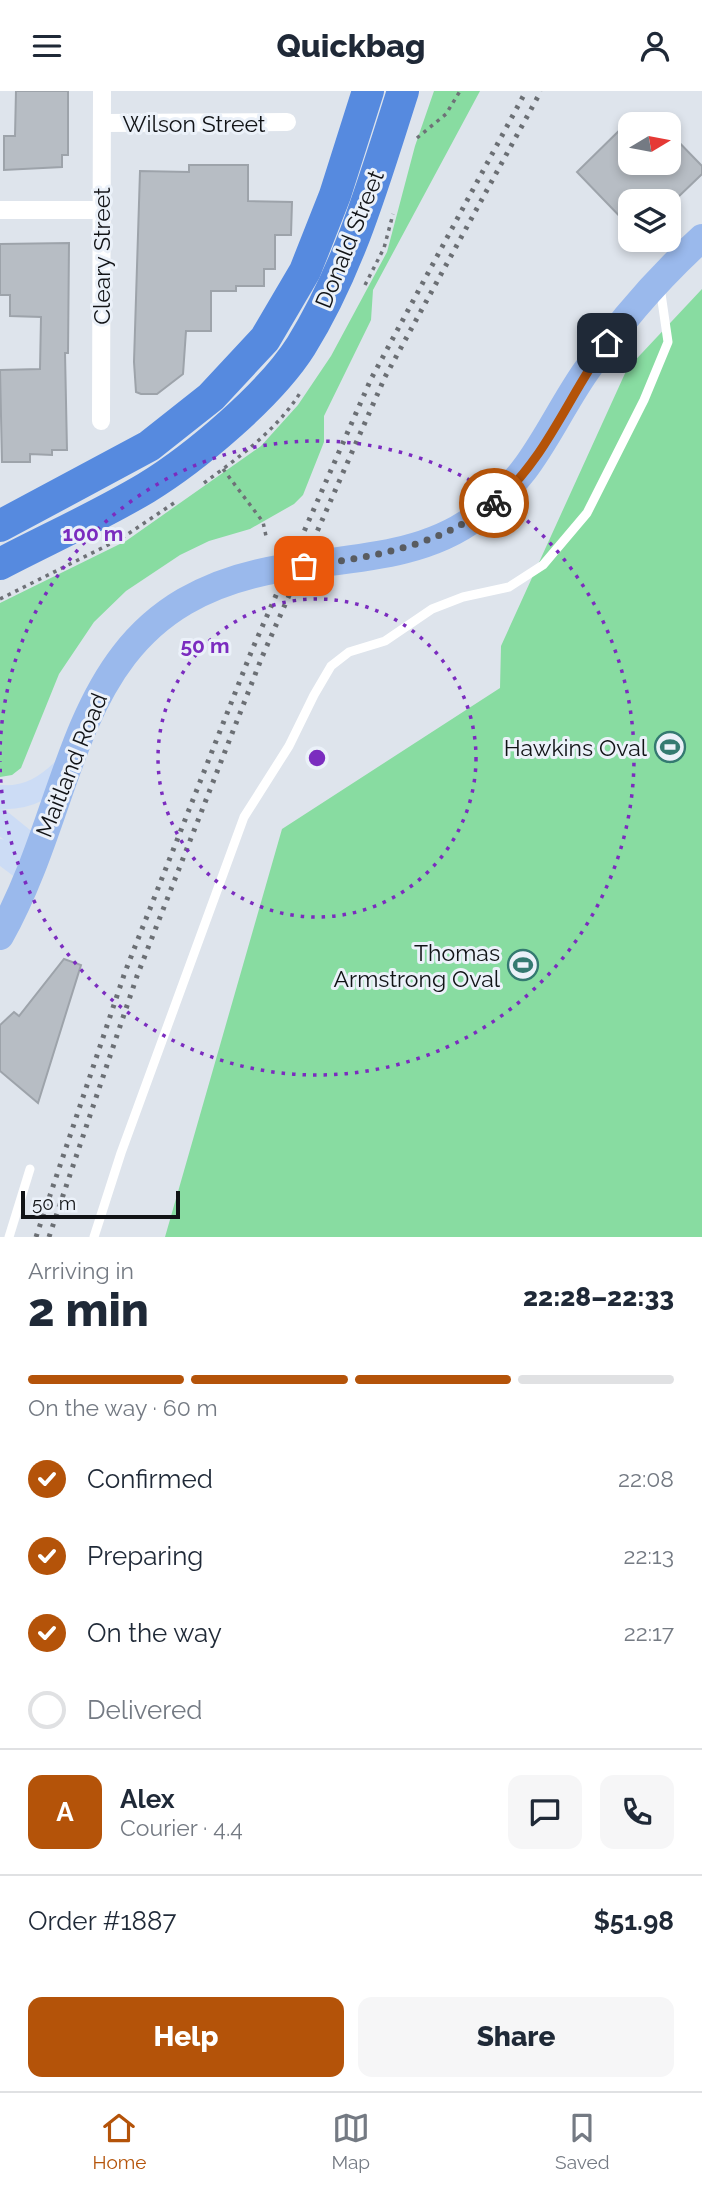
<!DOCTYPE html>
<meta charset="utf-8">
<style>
body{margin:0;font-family:Raleway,sans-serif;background:#f6f6f7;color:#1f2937;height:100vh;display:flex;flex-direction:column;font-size:26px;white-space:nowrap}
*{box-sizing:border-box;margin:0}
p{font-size:23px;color:#747a83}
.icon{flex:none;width:38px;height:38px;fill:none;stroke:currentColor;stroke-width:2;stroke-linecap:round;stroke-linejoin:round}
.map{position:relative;height:1146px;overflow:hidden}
.drawer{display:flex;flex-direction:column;background:#fff;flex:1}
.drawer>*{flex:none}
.needle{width:46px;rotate:80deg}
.buttons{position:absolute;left:618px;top:21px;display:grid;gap:14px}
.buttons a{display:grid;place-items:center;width:63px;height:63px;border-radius:14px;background:#fff;box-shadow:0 4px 10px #0003;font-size:35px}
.scale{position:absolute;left:21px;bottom:18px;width:159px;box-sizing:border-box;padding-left:7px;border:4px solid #111316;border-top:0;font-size:19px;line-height:24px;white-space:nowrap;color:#111316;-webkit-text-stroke:5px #ebf1f9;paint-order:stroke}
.pin{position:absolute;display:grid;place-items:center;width:60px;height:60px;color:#fff;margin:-30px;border-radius:14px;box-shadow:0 4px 10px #0006}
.courier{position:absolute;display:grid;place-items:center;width:70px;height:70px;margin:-35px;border:5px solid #b45309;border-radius:50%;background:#fff;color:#222;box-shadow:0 2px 9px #0007}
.head em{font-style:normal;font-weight:800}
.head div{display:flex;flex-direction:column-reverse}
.head{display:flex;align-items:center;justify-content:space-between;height:119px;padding:0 28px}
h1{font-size:46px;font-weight:800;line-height:52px}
.bar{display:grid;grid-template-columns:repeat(4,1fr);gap:10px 7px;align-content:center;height:84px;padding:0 28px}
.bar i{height:9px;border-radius:5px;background:#e0e1e3}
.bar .current{background:#b45309}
.bar p{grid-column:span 4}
.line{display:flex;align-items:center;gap:18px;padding:0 28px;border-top:2px solid #e0e1e3}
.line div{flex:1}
.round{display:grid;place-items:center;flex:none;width:74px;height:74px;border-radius:14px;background:#f6f6f7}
ol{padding:0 28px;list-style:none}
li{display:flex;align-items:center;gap:21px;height:77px}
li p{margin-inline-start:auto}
li .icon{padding:7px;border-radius:50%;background:#b45309;color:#fff;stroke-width:4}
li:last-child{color:#747a83}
li i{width:38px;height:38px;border:4px solid #e0e1e3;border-radius:50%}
.primary-button{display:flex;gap:14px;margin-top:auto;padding:14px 28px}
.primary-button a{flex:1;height:80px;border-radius:14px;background:#b45309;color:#fff;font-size:28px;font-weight:800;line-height:80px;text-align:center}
.primary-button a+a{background:#f6f6f7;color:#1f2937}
header{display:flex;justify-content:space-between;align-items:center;height:91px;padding:0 28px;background:#fff;font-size:32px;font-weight:800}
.dock{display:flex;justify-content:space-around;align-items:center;height:98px;border-top:2px solid #e0e1e3;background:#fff;font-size:19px;color:#747a83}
.dock a{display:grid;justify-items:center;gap:4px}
.dock .current{color:#b45309}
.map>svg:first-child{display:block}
.green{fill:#88dca1}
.building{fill:#b7bdc4;stroke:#9da3aa;stroke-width:2}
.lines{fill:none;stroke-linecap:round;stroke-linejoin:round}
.path{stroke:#6e7177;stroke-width:3.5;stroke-dasharray:3.5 5;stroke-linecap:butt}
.lane{stroke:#fff;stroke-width:9}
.street{stroke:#fff;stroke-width:18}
.secondary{stroke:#ccdcf5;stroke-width:24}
.primary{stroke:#9ab9ec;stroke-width:28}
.highway{stroke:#568adf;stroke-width:32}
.rail{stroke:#6b6f74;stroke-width:5;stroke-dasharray:3.5 7;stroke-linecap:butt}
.done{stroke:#595c61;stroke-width:7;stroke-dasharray:0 12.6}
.route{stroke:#b45309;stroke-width:9}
.ring{fill:none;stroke:#7b2cbf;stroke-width:3.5;stroke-dasharray:3.5 7}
.labels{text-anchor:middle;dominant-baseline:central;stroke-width:6;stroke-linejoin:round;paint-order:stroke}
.street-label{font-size:23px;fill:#111316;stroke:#ebf1f9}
.poi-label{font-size:23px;fill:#111316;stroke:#ebf1f9;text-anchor:end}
.centre{fill:#7b2cbf;stroke:#ebf1f9;stroke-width:3.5}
.ring-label{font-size:21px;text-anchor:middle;font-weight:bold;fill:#7b2cbf;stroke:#ebf1f9;stroke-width:6;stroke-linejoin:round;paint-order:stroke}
</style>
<header><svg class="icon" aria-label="menu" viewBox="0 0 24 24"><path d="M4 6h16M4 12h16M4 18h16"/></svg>Quickbag<svg class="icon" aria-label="person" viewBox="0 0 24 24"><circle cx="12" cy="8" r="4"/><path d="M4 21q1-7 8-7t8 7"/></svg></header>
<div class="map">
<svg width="702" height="1146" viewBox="0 0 702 1146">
<rect width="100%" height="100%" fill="#dee4ec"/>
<g class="green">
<path d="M 434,0 L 480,0 L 373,199 L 371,229 L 324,325 L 324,351 L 303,404 L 294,413 L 250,438 L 209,450 L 180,464 L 126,500 L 94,531 L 59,583 L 21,677 L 12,684 L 0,686 L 0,512 L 126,450 L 261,355 L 298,314 L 331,265 L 387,161 L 415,55 Z"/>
<path d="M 702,198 L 702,1146 L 165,1146 L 282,738 L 500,597 L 501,555 L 627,278 Z"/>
</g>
<g class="building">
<path d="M 16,0 L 68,0 L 68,64 L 62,64 L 62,76 L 4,79 L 4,45 L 15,45 Z"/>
<path d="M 630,29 L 630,72 L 668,72 L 668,40 L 702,75 L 702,83 L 674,110 L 630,110 L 630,136 L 577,81 Z"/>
<path d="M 189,74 L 248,74 L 248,110 L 292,111 L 291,144 L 275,144 L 275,178 L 264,178 L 264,195 L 236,195 L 236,200 L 211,200 L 211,240 L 186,240 L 183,283 L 157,303 L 141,303 L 136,301 L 134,271 L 140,80 L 189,81 Z"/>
<path d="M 69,152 L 68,262 L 65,262 L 67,359 L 52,359 L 52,364 L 30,363 L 30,371 L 2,371 L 0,279 L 40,278 L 41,226 L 10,225 L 10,204 L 0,204 L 0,153 Z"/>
<path d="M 64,868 L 81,874 L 38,1012 L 0,980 L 0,934 L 14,921 L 19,925 Z"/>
</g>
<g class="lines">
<g class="path">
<path d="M 417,47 L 446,23 L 460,0"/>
<path d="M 365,194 L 384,157 L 393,123"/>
<path d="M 223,378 L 263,431 L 266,445"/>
<path d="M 204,392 C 239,366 276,340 300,302"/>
<path d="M 0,508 L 122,447 L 177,410"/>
</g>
<g class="lane">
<path d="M 9,1146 L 30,1078"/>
<path d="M 94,1146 L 121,1062 L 244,726 L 289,655 L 314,604 L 331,575 L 349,561 L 385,550 L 432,518 L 463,506 L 509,496 L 543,474 L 587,422 L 644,309 L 668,251 L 660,196"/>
</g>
<g class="street">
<path d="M 102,32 L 287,31"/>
<path d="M 0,119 L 101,119"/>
<path d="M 101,330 L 102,0"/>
</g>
<g class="secondary">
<path d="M 0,706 C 29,708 48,695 67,676"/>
<path d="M 0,730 L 37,760"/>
<path d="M 0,760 L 28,781"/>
</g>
<path class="primary" d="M 0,845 C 84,695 66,515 278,478 C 343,467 421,468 476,426 C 533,384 547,338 584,283 C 618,233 658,187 702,147"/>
<g class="highway">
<path d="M 0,435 L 149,355 L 211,306 L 265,248 L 305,180 L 335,104 L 368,0"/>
<path d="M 0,473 C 48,448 99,425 146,397 C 195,367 270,304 301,255 C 350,176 375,87 403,0"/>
</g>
<g class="rail">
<path d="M 36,1146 L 125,881 L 252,559 L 371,288 L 526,0"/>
<path d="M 49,1146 L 137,885 L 262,566 L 385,286 L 541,0"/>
</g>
</g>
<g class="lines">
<path class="done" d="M 304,475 C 372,466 439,456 494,412"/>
<path class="route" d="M 494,412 C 545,371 569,303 607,252"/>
</g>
<g class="ring">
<circle cx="317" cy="667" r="159"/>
<path d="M0 664A317 317 0 1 1 0 670"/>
</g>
<defs>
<g id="stadium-ring" transform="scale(1.575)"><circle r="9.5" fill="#ebf1f9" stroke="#347a71" stroke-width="1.5"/><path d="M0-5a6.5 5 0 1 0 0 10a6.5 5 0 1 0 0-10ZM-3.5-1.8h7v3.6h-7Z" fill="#347a71"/></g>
</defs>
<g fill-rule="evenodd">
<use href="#stadium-ring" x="670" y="656"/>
<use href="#stadium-ring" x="523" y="874"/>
</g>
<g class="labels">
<g class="street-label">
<text x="194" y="32">Wilson Street</text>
<text transform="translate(349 148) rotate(-68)">Donald Street</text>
<text transform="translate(101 165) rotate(-90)">Cleary Street</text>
<text transform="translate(71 674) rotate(-68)">Maitland Road</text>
</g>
<g class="poi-label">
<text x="647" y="656">Hawkins Oval</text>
<text x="500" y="861">Thomas<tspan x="500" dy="26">Armstrong Oval</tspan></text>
</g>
</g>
<circle cx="317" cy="667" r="10" class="centre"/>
<g class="ring-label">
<text x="93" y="450">100 m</text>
<text x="205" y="562">50 m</text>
</g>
</svg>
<div class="buttons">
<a><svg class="needle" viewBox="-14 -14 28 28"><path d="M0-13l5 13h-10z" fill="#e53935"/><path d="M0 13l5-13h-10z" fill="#747a83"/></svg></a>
<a><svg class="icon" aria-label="layers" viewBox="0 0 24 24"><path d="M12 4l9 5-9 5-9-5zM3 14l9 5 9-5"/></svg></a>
</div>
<div class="scale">50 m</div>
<div class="pin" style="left:304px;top:475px;background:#ea580c"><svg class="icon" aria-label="bag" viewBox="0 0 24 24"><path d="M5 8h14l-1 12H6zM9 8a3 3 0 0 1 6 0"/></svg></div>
<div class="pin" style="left:607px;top:252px;background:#1f2937"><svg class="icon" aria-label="home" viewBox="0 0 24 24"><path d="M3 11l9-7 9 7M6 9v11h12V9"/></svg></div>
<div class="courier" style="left:494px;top:412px"><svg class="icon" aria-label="bike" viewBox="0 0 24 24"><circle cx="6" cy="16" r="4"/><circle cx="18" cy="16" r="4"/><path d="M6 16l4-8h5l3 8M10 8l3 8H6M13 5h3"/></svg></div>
</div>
<section class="drawer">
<div class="head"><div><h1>2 min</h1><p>Arriving in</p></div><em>22:28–22:33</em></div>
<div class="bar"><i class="current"></i><i class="current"></i><i class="current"></i><i></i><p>On the way · 60 m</p></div>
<ol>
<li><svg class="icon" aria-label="check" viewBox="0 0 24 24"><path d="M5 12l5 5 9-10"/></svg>Confirmed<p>22:08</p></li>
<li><svg class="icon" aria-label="check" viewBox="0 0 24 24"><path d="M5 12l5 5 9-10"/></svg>Preparing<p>22:13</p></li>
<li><svg class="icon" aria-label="check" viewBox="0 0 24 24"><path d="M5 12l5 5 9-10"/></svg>On the way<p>22:17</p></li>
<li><i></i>Delivered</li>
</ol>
<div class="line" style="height:126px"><b class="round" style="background:#b45309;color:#fff">A</b><div><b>Alex</b><p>Courier · 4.4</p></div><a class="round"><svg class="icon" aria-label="chat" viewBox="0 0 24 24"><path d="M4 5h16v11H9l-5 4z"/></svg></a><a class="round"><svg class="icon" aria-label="phone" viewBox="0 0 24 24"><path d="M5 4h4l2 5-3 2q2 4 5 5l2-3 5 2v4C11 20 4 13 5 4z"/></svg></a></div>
<div class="line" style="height:91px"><div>Order #1887</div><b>$51.98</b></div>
<div class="primary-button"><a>Help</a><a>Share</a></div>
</section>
<nav class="dock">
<a class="current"><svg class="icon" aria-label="home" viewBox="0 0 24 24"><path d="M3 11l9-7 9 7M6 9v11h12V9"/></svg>Home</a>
<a><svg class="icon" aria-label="map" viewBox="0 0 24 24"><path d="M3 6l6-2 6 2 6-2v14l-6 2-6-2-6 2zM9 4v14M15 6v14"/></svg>Map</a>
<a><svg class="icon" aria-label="saved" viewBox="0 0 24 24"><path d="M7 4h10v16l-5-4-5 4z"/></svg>Saved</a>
</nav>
